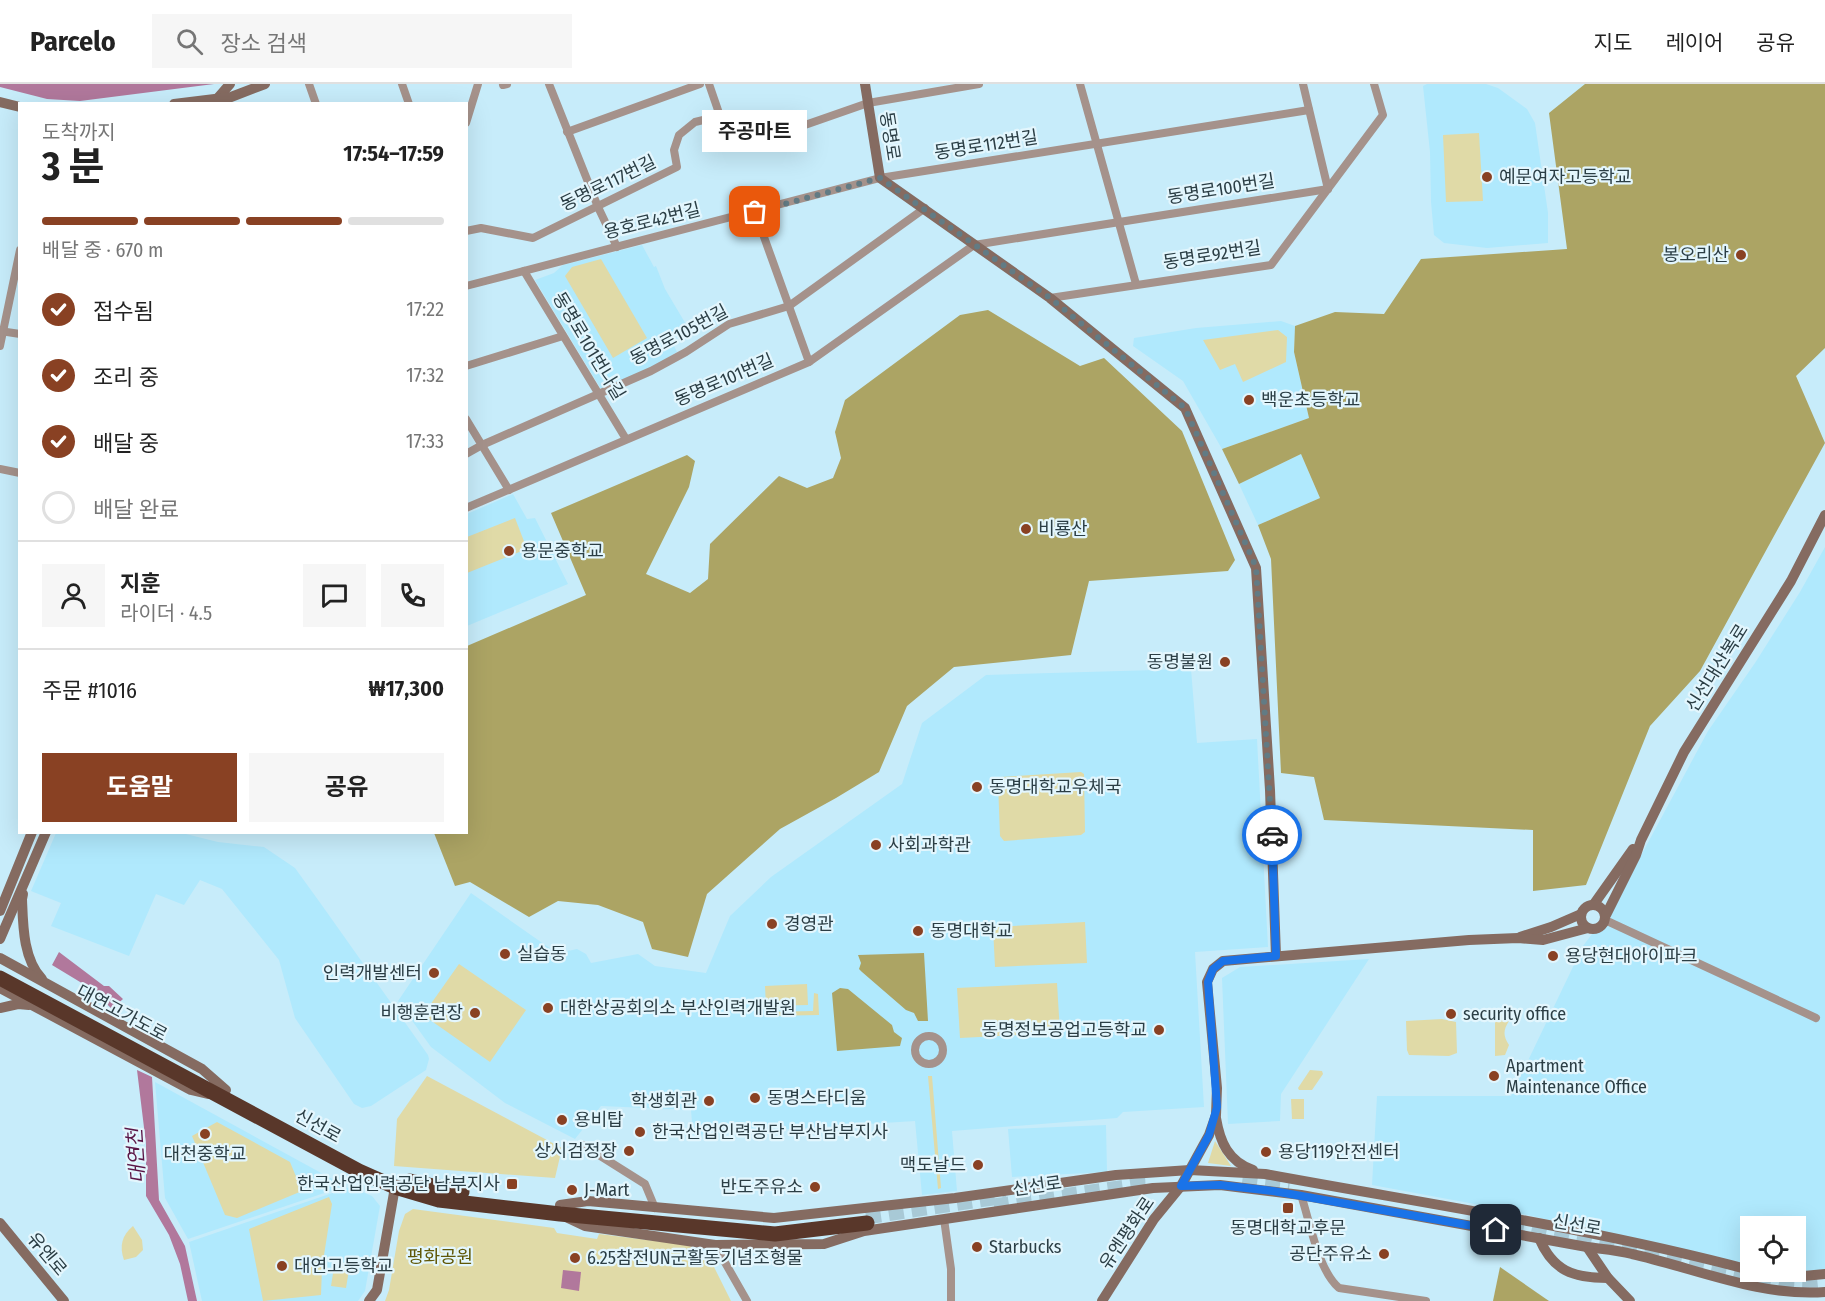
<!DOCTYPE html>
<html lang="ko">
<meta charset="utf-8">
<style>
body{margin:0;font-family:"Fira Sans Condensed","Noto Sans KR",sans-serif;background:#f6f6f6;color:#222;height:100vh;display:flex;flex-direction:column;font-size:22px;white-space:nowrap}
*{box-sizing:border-box;margin:0}
p{font-size:20px;color:#767676}
.icon{flex:none;width:33px;height:33px;fill:none;stroke:currentColor;stroke-width:2;stroke-linecap:round;stroke-linejoin:round}
.map{position:relative;flex:1;overflow:hidden}
.sheet{position:absolute;left:18px;top:18px;width:450px;height:732px;display:flex;flex-direction:column;background:#fff;border-radius:0px;box-shadow:0 6px 24px #0002}
.sheet>*{flex:none}
.controls{position:absolute;left:1740px;top:1132px;display:grid;gap:12px}
.controls a{display:grid;place-items:center;width:66px;height:66px;border-radius:0px;background:#fff;box-shadow:0 6px 24px #0002;font-size:30px}
.pin{position:absolute;display:grid;place-items:center;width:51px;height:51px;color:#fff;margin:-26px;border-radius:12px;box-shadow:0 3px 9px #0006}
.courier{position:absolute;display:grid;place-items:center;width:60px;height:60px;margin:-30px;border:4px solid #1a73e8;border-radius:50%;background:#fff;color:#222;box-shadow:0 2px 8px #0007}
.bubble{position:absolute;height:42px;border-radius:0px;background:#fff;box-shadow:0 6px 24px #0002;font-size:20px;font-weight:700;line-height:42px;text-align:center}
.summary em{font-style:normal;font-weight:700}
.summary div{display:flex;flex-direction:column-reverse}
.summary{display:flex;align-items:center;justify-content:space-between;height:102px;padding:0 24px}
h1{font-size:39px;font-weight:700;line-height:45px}
.bar{display:grid;grid-template-columns:repeat(4,1fr);gap:9px 6px;align-content:center;height:72px;padding:0 24px}
.bar i{height:8px;border-radius:4px;background:#e0e0e0}
.bar .selected{background:#894123}
.bar p{grid-column:span 4}
.line{display:flex;align-items:center;gap:15px;padding:0 24px;border-top:2px solid #e0e0e0}
.line div{flex:1}
.round{display:grid;place-items:center;flex:none;width:63px;height:63px;border-radius:0px;background:#f6f6f6}
ol{padding:0 24px;list-style:none}
li{display:flex;align-items:center;gap:18px;height:66px}
li p{margin-inline-start:auto}
li .icon{padding:6px;border-radius:50%;background:#894123;color:#fff;stroke-width:4}
li:last-child{color:#767676}
li i{width:33px;height:33px;border:3px solid #e0e0e0;border-radius:50%}
.primary-button{display:flex;gap:12px;margin-top:auto;padding:12px 24px}
.primary-button a{flex:1;height:69px;border-radius:0px;background:#894123;color:#fff;font-size:24px;font-weight:700;line-height:69px;text-align:center}
.primary-button a+a{background:#f6f6f6;color:#222}
header{display:flex;align-items:center;gap:36px;box-sizing:border-box;height:84px;padding:0 30px;background:#fff;border-bottom:2px solid #e0e0e0}
header strong{font-size:28px}
nav{display:flex;gap:33px;margin-inline-start:auto;font-size:21px}
.search{width:420px;height:54px;background:#f6f6f6;display:flex;align-items:center;gap:15px;box-sizing:border-box;padding:0 21px;border-radius:0px;color:#767676;font-size:22px}
.map>svg:first-child{display:block}
.built{fill:#b0e9fd}
.green{fill:#e0daa7}
.forest{fill:#aca464}
.water{fill:#b1789c}
.lines{fill:none;stroke-linecap:round;stroke-linejoin:round}
.highway-tunnel{stroke:#a8c9d6;stroke-width:15;stroke-dasharray:15 8;stroke-linecap:butt}
.street{stroke:#a5928b;stroke-width:8}
.secondary{stroke:#856b61;stroke-width:10}
.highway{stroke:#59372a;stroke-width:15}
.done{stroke:#627b84;stroke-width:6;stroke-dasharray:0 10.8}
.route{stroke:#1a73e8;stroke-width:8}
.poi-dot{fill:#894123;stroke:#e3f6fd;stroke-width:2}
.labels{text-anchor:middle;dominant-baseline:central;stroke-width:4.5;stroke-linejoin:round;paint-order:stroke}
.street-label{font-size:18px;fill:#2b3e45;stroke:#e3f6fd}
.poi-label{font-size:18px;fill:#2b3e45;stroke:#e3f6fd;text-anchor:start}
.park-label{font-size:18px;fill:#605706;stroke:#e3f6fd}
.water-label{font-size:20px;font-style:italic;fill:#5a1546;stroke:#e3f6fd}
</style>
<header>
<strong>Parcelo</strong>
<div class="search"><svg class="icon" aria-label="search" viewBox="0 0 24 24"><circle cx="10" cy="10" r="6"/><path d="M15 15l6 6"/></svg>장소 검색</div>
<nav><a>지도</a><a>레이어</a><a>공유</a></nav>
</header>
<div class="map">
<svg width="1825" height="1217" viewBox="0 0 1825 1217">
<rect width="100%" height="100%" fill="#c7ecfa"/>
<g class="built">
<path d="M 1427,0 L 1486,0 L 1498,4 L 1527,25 L 1535,39 L 1548,129 L 1548,159 L 1487,164 L 1444,159 L 1434,151 L 1431,118 L 1430,68 L 1423,2 Z"/>
<path d="M 642,161 L 654,183 L 656,182 L 665,205 L 687,242 L 671,256 L 677,268 L 649,285 L 601,305 L 535,196 L 554,189 L 563,181 Z"/>
<path d="M 1281,237 L 1295,242 L 1294,268 L 1309,334 L 1222,365 L 1183,297 L 1133,262 L 1134,254 L 1196,244 Z"/>
<path d="M 1301,370 L 1320,414 L 1258,441 L 1239,400 Z"/>
<path d="M 513,410 L 527,435 L 535,434 L 568,500 L 467,542 L 467,430 Z"/>
<path d="M 1825,463 L 1825,1188 L 1796,1188 L 1796,1143 L 1750,1143 L 1750,1184 L 1613,1150 L 1491,1123 L 1372,1101 L 1377,1012 L 1511,1012 L 1583,862 L 1616,818 L 1708,647 L 1755,579 L 1800,508 Z"/>
<path d="M 1191,585 L 1197,659 L 1257,655 L 1268,863 L 1195,868 L 1204,1023 L 1123,1028 L 1117,1034 L 952,1047 L 957,1107 L 922,1111 L 915,1037 L 693,1051 L 691,1026 L 601,1022 L 575,1055 L 505,1019 L 431,963 L 398,917 L 471,809 L 561,872 L 568,867 L 577,865 L 586,870 L 591,879 L 638,870 L 655,882 L 706,889 L 730,832 L 771,793 L 902,700 L 922,639 L 986,591 Z"/>
<path d="M 56,749 L 182,749 L 218,758 L 264,763 L 295,784 L 321,820 L 428,971 L 429,975 L 426,986 L 371,1022 L 362,1024 L 354,1020 L 295,934 L 279,876 L 222,805 L 200,796 L 184,821 L 156,810 L 129,872 L 51,842 L 61,819 L 31,807 Z"/>
<path d="M 1369,875 L 1281,1010 L 1280,1037 L 1228,1040 L 1222,894 L 1240,883 Z"/>
<path d="M 155,998 L 345,1102 L 188,1155 L 165,1114 Z"/>
<path d="M 1106,1041 L 1107,1088 L 1012,1093 L 1008,1045 Z"/>
<path d="M 350,1103 L 372,1112 L 380,1122 L 365,1207 L 358,1217 L 202,1217 L 189,1158 Z"/>
</g>
<g class="green">
<path d="M 1479,49 L 1483,117 L 1446,118 L 1443,51 Z"/>
<path d="M 601,175 L 647,254 L 613,274 L 565,192 L 572,183 Z"/>
<path d="M 1278,246 L 1287,253 L 1286,278 L 1243,298 L 1235,280 L 1220,286 L 1203,256 Z"/>
<path d="M 515,434 L 527,465 L 467,489 L 467,453 Z"/>
<path d="M 1081,688 L 1084,690 L 1085,748 L 1081,751 L 1004,757 L 1000,752 L 998,698 L 1000,693 Z"/>
<path d="M 1085,838 L 1087,879 L 995,883 L 993,843 Z"/>
<path d="M 459,880 L 526,926 L 490,978 L 423,931 Z"/>
<path d="M 1057,899 L 1060,949 L 960,954 L 957,904 Z"/>
<path d="M 807,900 L 808,921 L 766,922 L 765,902 Z"/>
<path d="M 814,909 L 818,910 L 819,931 L 768,932 L 767,928 L 813,927 Z"/>
<path d="M 1495,929 L 1505,929 L 1513,936 L 1509,937 C 1503,946 1503,952 1509,961 L 1505,971 L 1495,972 Z"/>
<path d="M 1442,935 L 1456,938 L 1457,969 L 1449,972 L 1409,971 L 1407,966 L 1406,937 Z"/>
<path d="M 1310,986 L 1322,987 L 1323,990 L 1312,1006 L 1299,1006 L 1298,1004 Z"/>
<path d="M 427,992 L 562,1064 L 555,1094 L 394,1082 L 397,1035 Z"/>
<path d="M 928,992 L 932,992 L 941,1104 L 938,1105 Z"/>
<path d="M 1291,1015 L 1304,1015 L 1304,1035 L 1292,1035 Z"/>
<path d="M 217,1038 L 290,1078 L 302,1107 L 237,1134 L 225,1131 L 192,1052 Z"/>
<path d="M 1215,1057 L 1231,1082 L 1208,1079 Z"/>
<path d="M 329,1113 L 332,1120 L 322,1184 L 321,1211 L 263,1217 L 249,1145 Z"/>
<path d="M 413,1125 L 554,1144 L 557,1149 L 597,1155 L 599,1150 L 688,1161 L 707,1169 L 731,1217 L 385,1217 L 389,1206 L 399,1147 L 405,1130 Z"/>
<path d="M 133,1142 L 142,1156 L 143,1166 L 136,1173 L 124,1176 C 119,1162 122,1151 133,1142 Z"/>
<path d="M 335,1177 L 350,1180 L 346,1204 L 331,1202 Z"/>
</g>
<g class="forest">
<path d="M 1585,0 L 1825,0 L 1825,264 L 1796,292 L 1825,359 L 1700,587 L 1650,642 L 1586,801 L 1533,807 L 1533,746 L 1324,736 L 1314,693 L 1281,689 L 1271,475 L 1258,441 L 1320,414 L 1301,370 L 1239,400 L 1222,365 L 1309,334 L 1294,268 L 1295,242 L 1335,228 L 1384,230 L 1421,175 L 1567,165 L 1549,29 Z"/>
<path d="M 988,226 L 1080,282 L 1104,274 L 1182,347 L 1235,476 L 1228,487 L 1089,497 L 1071,571 L 954,583 L 907,622 L 879,688 L 836,714 L 780,745 L 707,810 L 688,873 L 652,865 L 643,838 L 598,821 L 558,817 L 529,833 L 470,798 L 455,802 L 434,749 L 466,748 L 467,562 L 586,511 L 551,429 L 687,371 L 695,377 L 689,403 L 646,490 L 690,509 L 708,495 L 710,460 L 779,392 L 807,404 L 833,394 L 841,374 L 835,348 L 845,316 L 960,231 Z"/>
<path d="M 924,869 L 928,937 L 918,937 L 914,929 L 906,926 L 862,888 L 859,885 L 861,879 L 858,871 Z"/>
<path d="M 840,904 L 848,905 L 892,941 L 894,948 L 902,954 L 900,962 L 837,967 L 832,909 Z"/>
<path d="M 1500,1183 L 1549,1217 L 1493,1217 Z"/>
</g>
<g class="water">
<path d="M 0,0 L 214,0 L 80,17 L 47,15 L 0,3 Z"/>
<path d="M 59,868 L 104,902 L 109,902 L 123,915 L 112,925 L 90,904 L 52,881 Z"/>
<path d="M 137,986 L 152,993 L 159,1116 L 185,1162 L 197,1217 L 188,1217 L 180,1180 L 169,1151 L 146,1112 L 146,1060 Z"/>
<path d="M 563,1186 L 581,1188 L 579,1207 L 561,1204 Z"/>
</g>
<g class="lines">
<g class="highway-tunnel">
<path d="M 1242,1099 L 1289,1105"/>
<path d="M 994,1122 L 1133,1102 L 1152,1101"/>
<path d="M 866,1133 L 1006,1112"/>
<path d="M 1487,1134 L 1784,1197 L 1806,1198 L 1825,1196"/>
</g>
<g class="street">
<path d="M 309,0 L 316,20"/>
<path d="M 402,0 L 409,20"/>
<path d="M 549,0 L 598,123 L 617,163"/>
<path d="M 709,0 L 720,32"/>
<path d="M 1080,0 L 1136,200"/>
<path d="M 503,1 L 507,0"/>
<path d="M 466,39 L 478,0"/>
<path d="M 567,48 L 700,0"/>
<path d="M 755,128 L 809,278"/>
<path d="M 466,147 L 481,144 L 533,154 L 677,83 L 674,66 L 679,51 L 695,38 L 720,32 L 782,49 L 868,19 L 979,0"/>
<path d="M 524,187 L 626,355"/>
<path d="M 466,202 L 880,94 L 1309,26"/>
<path d="M 1050,214 L 1271,181 L 1383,31 L 1374,0"/>
<path d="M 0,247 L 20,250"/>
<path d="M 0,262 L 20,166"/>
<path d="M 466,282 L 563,252"/>
<path d="M 466,335 L 509,406"/>
<path d="M 466,370 L 482,361 L 651,287 L 686,268 L 729,240 L 789,222 L 925,124"/>
<path d="M 0,385 L 20,389"/>
<path d="M 466,424 L 809,278 L 974,161 L 1328,105 L 1303,0"/>
<path d="M 1605,836 L 1816,934"/>
<circle cx="929" cy="966" r="14"/>
<path d="M 583,1061 L 645,1100 L 655,1124"/>
<path d="M 1301,1111 C 1310,1138 1318,1186 1339,1204 L 1426,1217"/>
<path d="M 944,1135 L 951,1185 L 951,1217"/>
<path d="M 715,1161 L 747,1217"/>
</g>
<g class="secondary">
<path d="M 865,0 L 880,94 L 1050,214 L 1185,324 L 1256,484 L 1270,706 L 1276,872"/>
<path d="M 217,15 L 230,0"/>
<path d="M 0,18 L 20,23"/>
<path d="M 174,20 L 231,13 L 265,0"/>
<path d="M 23,810 L 22,815 C 23,841 23,875 42,895"/>
<path d="M 1594,820 L 1633,765"/>
<circle cx="1593" cy="833" r="12"/>
<path d="M 0,827 L 32,748"/>
<path d="M 1606,831 L 1636,771 L 1641,756 L 1684,668 L 1791,497 L 1825,431"/>
<path d="M 1520,853 L 1551,843 L 1581,830"/>
<path d="M 0,855 L 46,748"/>
<path d="M 0,874 L 202,985 L 226,1006"/>
<path d="M 0,904 L 191,1006 L 208,1010"/>
<path d="M 0,924 L 18,920 L 29,921"/>
<path d="M 1216,1034 C 1220,1058 1228,1077 1253,1086"/>
<path d="M 560,1121 L 588,1117 L 774,1134 L 955,1114 L 1116,1091 L 1190,1086 L 1265,1090 C 1427,1120 1591,1144 1750,1186"/>
<path d="M 568,1134 L 585,1142 L 715,1161 L 824,1160 L 864,1147 L 1153,1104 L 1220,1101 L 1301,1111 L 1587,1163 C 1602,1165 1618,1166 1632,1170 C 1695,1184 1760,1213 1825,1208"/>
<path d="M 0,1139 L 64,1217"/>
<path d="M 1539,1154 C 1553,1187 1573,1194 1608,1194"/>
<path d="M 1587,1163 L 1608,1194 L 1630,1217"/>
<path d="M 1760,1188 L 1793,1193 L 1825,1190"/>
<path d="M 369,1217 L 377,1206 L 395,1103"/>
<path d="M 1102,1217 L 1154,1135 L 1181,1102 L 1209,1051 L 1216,1031 L 1217,1004 L 1207,898 L 1213,885 L 1223,877 L 1469,856 L 1518,854 L 1543,856 L 1588,844"/>
</g>
<g class="highway">
<path d="M 0,894 L 359,1087 L 395,1103 L 439,1116 L 560,1130 L 775,1150 L 867,1139"/>
<path d="M 410,1097 L 462,1108"/>
</g>
</g>
<g class="lines">
<path class="done" d="M 755,128 L 880,94 L 1050,214 L 1185,324 L 1256,483 L 1272,751"/>
<path class="route" d="M 1272,751 L 1276,872 L 1223,877 L 1213,885 L 1208,898 L 1217,1023 L 1209,1051 L 1181,1102 L 1220,1101 L 1273,1107 L 1496,1146"/>
</g>
<g class="poi-dot">
<circle cx="1487" cy="93" r="6"/>
<circle cx="1741" cy="171" r="6"/>
<circle cx="1249" cy="316" r="6"/>
<circle cx="1026" cy="445" r="6"/>
<circle cx="509" cy="467" r="6"/>
<circle cx="1225" cy="578" r="6"/>
<circle cx="977" cy="703" r="6"/>
<circle cx="876" cy="761" r="6"/>
<circle cx="772" cy="840" r="6"/>
<circle cx="918" cy="847" r="6"/>
<circle cx="505" cy="870" r="6"/>
<circle cx="1553" cy="872" r="6"/>
<circle cx="434" cy="889" r="6"/>
<circle cx="548" cy="924" r="6"/>
<circle cx="475" cy="929" r="6"/>
<circle cx="1451" cy="930" r="6"/>
<circle cx="1159" cy="946" r="6"/>
<circle cx="1494" cy="992" r="6"/>
<circle cx="755" cy="1014" r="6"/>
<circle cx="709" cy="1017" r="6"/>
<circle cx="562" cy="1036" r="6"/>
<circle cx="640" cy="1048" r="6"/>
<circle cx="205" cy="1050" r="6"/>
<circle cx="629" cy="1067" r="6"/>
<circle cx="1266" cy="1068" r="6"/>
<circle cx="978" cy="1081" r="6"/>
<rect x="506" y="1094" width="12" height="12" rx="3"/>
<circle cx="815" cy="1103" r="6"/>
<circle cx="572" cy="1106" r="6"/>
<rect x="1282" y="1118" width="12" height="12" rx="3"/>
<circle cx="977" cy="1163" r="6"/>
<circle cx="1384" cy="1170" r="6"/>
<circle cx="575" cy="1174" r="6"/>
<circle cx="282" cy="1182" r="6"/>
</g>
<g class="labels">
<g class="street-label">
<text transform="translate(890 52) rotate(81)">동명로</text>
<text transform="translate(986 61) rotate(-9)">동명로112번길</text>
<text transform="translate(608 99) rotate(-26)">동명로117번길</text>
<text transform="translate(1221 105) rotate(-9)">동명로100번길</text>
<text transform="translate(652 137) rotate(-14)">용호로42번길</text>
<text transform="translate(1212 171) rotate(-9)">동명로92번길</text>
<text transform="translate(679 251) rotate(-28)">동명로105번길</text>
<text transform="translate(589 262) rotate(59)">동명로101번나길</text>
<text transform="translate(724 296) rotate(-23)">동명로101번길</text>
<text transform="translate(1717 584) rotate(-58)">신선대산복로</text>
<text transform="translate(122 929) rotate(28)">대연고가도로</text>
<text transform="translate(318 1042) rotate(29)">신선로</text>
<text transform="translate(1037 1102) rotate(-8)">신선로</text>
<text transform="translate(1577 1141) rotate(10)">신선로</text>
<text transform="translate(1127 1149) rotate(-56)">유엔평화로</text>
<text transform="translate(47 1170) rotate(50)">유엔로</text>
</g>
<g class="poi-label">
<text x="1499" y="93">예문여자고등학교</text>
<text x="1729" y="171" text-anchor="end">봉오리산</text>
<text x="1261" y="316">백운초등학교</text>
<text x="1038" y="445">비룡산</text>
<text x="521" y="467">용문중학교</text>
<text x="1213" y="578" text-anchor="end">동명불원</text>
<text x="989" y="703">동명대학교우체국</text>
<text x="888" y="761">사회과학관</text>
<text x="784" y="840">경영관</text>
<text x="930" y="847">동명대학교</text>
<text x="517" y="870">실습동</text>
<text x="1565" y="872">용당현대아이파크</text>
<text x="422" y="889" text-anchor="end">인력개발센터</text>
<text x="560" y="924">대한상공회의소 부산인력개발원</text>
<text x="463" y="929" text-anchor="end">비행훈련장</text>
<text x="1463" y="930">security office</text>
<text x="1147" y="946" text-anchor="end">동명정보공업고등학교</text>
<text x="1506" y="982">Apartment<tspan x="1506" dy="21">Maintenance Office</tspan></text>
<text x="767" y="1014">동명스타디움</text>
<text x="697" y="1017" text-anchor="end">학생회관</text>
<text x="574" y="1036">용비탑</text>
<text x="652" y="1048">한국산업인력공단 부산남부지사</text>
<text x="617" y="1067" text-anchor="end">상시검정장</text>
<text x="1278" y="1068">용당119안전센터</text>
<text x="205" y="1070" text-anchor="middle">대천중학교</text>
<text x="966" y="1081" text-anchor="end">맥도날드</text>
<text x="500" y="1100" text-anchor="end">한국산업인력공단 남부지사</text>
<text x="803" y="1103" text-anchor="end">반도주유소</text>
<text x="584" y="1106">J-Mart</text>
<text x="1288" y="1144" text-anchor="middle">동명대학교후문</text>
<text x="989" y="1163">Starbucks</text>
<text x="1372" y="1170" text-anchor="end">공단주유소</text>
<text x="587" y="1174">6.25참전UN군활동기념조형물</text>
<text x="294" y="1182">대연고등학교</text>
</g>
<g class="park-label">
<text x="440" y="1173">평화공원</text>
</g>
<g class="water-label">
<text transform="translate(136 1072) rotate(-94)">대연천</text>
</g>
</g>
</svg>
<div class="controls">
<a><svg class="icon" aria-label="locate" viewBox="0 0 24 24"><circle cx="12" cy="12" r="6"/><path d="M12 2v4M12 18v4M2 12h4M18 12h4"/></svg></a>
</div>
<div class="pin" style="left:755px;top:128px;background:#ea580c"><svg class="icon" aria-label="bag" viewBox="0 0 24 24"><path d="M5 8h14l-1 12H6zM9 8a3 3 0 0 1 6 0"/></svg></div>
<div class="pin" style="left:1496px;top:1146px;background:#1f2937"><svg class="icon" aria-label="home" viewBox="0 0 24 24"><path d="M3 11l9-7 9 7M6 9v11h12V9"/></svg></div>
<div class="courier" style="left:1272px;top:751px"><svg class="icon" aria-label="car" viewBox="0 0 24 24"><path d="M5 17H2v-5l4-1 3-4h7l3 4 3 1v5h-3M9 17h6M6 11h13"/><circle cx="7" cy="17" r="2"/><circle cx="17" cy="17" r="2"/></svg></div>
<div class="bubble" style="left:702px;top:26px;width:105px">주공마트</div>
<section class="sheet">
<div class="summary"><div><h1>3 분</h1><p>도착까지</p></div><em>17:54–17:59</em></div>
<div class="bar"><i class="selected"></i><i class="selected"></i><i class="selected"></i><i></i><p>배달 중 · 670 m</p></div>
<ol>
<li><svg class="icon" aria-label="check" viewBox="0 0 24 24"><path d="M5 12l5 5 9-10"/></svg>접수됨<p>17:22</p></li>
<li><svg class="icon" aria-label="check" viewBox="0 0 24 24"><path d="M5 12l5 5 9-10"/></svg>조리 중<p>17:32</p></li>
<li><svg class="icon" aria-label="check" viewBox="0 0 24 24"><path d="M5 12l5 5 9-10"/></svg>배달 중<p>17:33</p></li>
<li><i></i>배달 완료</li>
</ol>
<div class="line" style="height:108px"><a class="round"><svg class="icon" aria-label="person" viewBox="0 0 24 24"><circle cx="12" cy="8" r="4"/><path d="M4 21q1-7 8-7t8 7"/></svg></a><div><b>지훈</b><p>라이더 · 4.5</p></div><a class="round"><svg class="icon" aria-label="chat" viewBox="0 0 24 24"><path d="M4 5h16v11H9l-5 4z"/></svg></a><a class="round"><svg class="icon" aria-label="phone" viewBox="0 0 24 24"><path d="M5 4h4l2 5-3 2q2 4 5 5l2-3 5 2v4C11 20 4 13 5 4z"/></svg></a></div>
<div class="line" style="height:78px"><div>주문 #1016</div><b>₩17,300</b></div>
<div class="primary-button"><a>도움말</a><a>공유</a></div>
</section>
</div>
